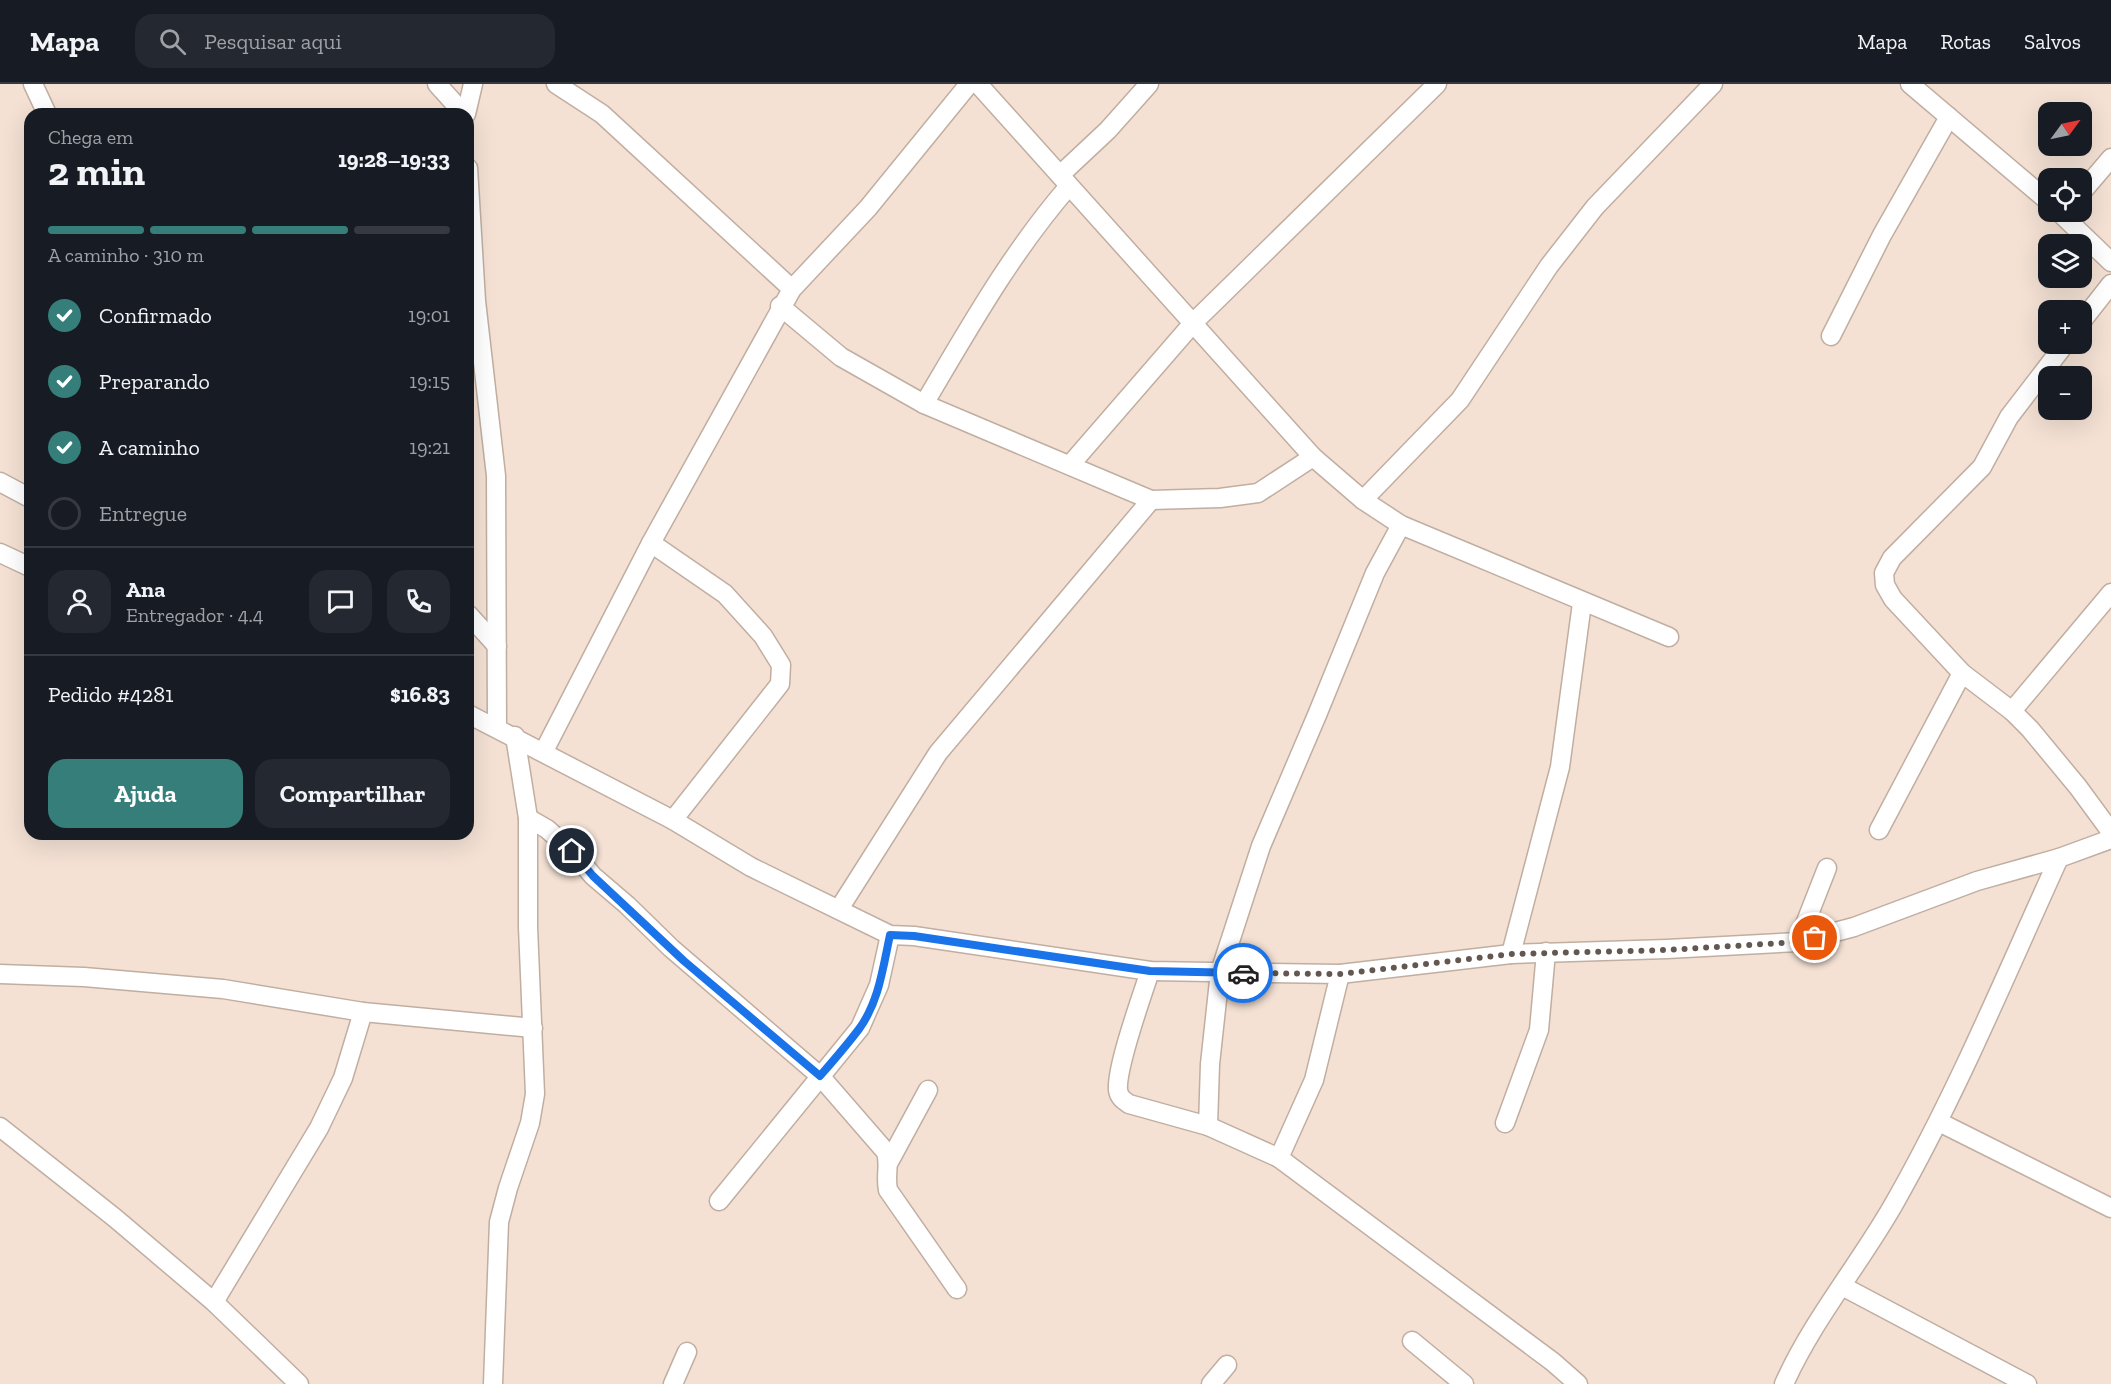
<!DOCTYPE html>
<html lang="pt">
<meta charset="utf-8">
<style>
body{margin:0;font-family:"Zilla Slab",serif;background:#242831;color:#f1f3f6;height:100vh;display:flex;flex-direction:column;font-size:22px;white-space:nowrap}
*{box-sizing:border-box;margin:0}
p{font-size:20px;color:#9ea1a6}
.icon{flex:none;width:33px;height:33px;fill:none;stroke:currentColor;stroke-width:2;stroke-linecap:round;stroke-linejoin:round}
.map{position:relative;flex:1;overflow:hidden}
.details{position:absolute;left:24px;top:24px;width:450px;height:732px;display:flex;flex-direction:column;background:#171b24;border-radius:18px;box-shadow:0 6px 24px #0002}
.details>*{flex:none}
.needle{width:39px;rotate:57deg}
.buttons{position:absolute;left:2038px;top:18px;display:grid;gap:12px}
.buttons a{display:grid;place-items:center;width:54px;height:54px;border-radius:12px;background:#171b24;box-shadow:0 6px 24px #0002;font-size:30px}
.pin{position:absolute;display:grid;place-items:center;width:51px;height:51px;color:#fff;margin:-26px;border:3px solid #fff;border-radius:50%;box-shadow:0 2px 6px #0007}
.courier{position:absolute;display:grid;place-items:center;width:60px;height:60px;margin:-30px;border:4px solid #1a73e8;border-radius:50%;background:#fff;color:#222;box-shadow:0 2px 8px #0007}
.overview em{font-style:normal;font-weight:800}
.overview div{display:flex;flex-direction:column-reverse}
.overview{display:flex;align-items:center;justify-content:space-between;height:102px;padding:0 24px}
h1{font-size:39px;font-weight:800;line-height:45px}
.bar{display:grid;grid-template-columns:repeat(4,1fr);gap:9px 6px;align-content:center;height:72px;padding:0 24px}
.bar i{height:8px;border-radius:4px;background:#363941}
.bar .active{background:#367e7a}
.bar p{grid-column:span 4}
.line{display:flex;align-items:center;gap:15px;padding:0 24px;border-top:2px solid #363941}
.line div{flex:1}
.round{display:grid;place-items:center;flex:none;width:63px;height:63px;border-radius:18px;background:#242831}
ol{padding:0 24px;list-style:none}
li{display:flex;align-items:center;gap:18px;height:66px}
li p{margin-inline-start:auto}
li .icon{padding:6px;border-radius:50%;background:#367e7a;color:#fff;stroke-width:4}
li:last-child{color:#9ea1a6}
li i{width:33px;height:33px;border:3px solid #363941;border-radius:50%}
.cta{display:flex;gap:12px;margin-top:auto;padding:12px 24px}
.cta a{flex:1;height:69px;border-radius:18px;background:#367e7a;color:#fff;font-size:24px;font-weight:800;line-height:69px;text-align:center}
.cta a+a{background:#242831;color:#f1f3f6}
header{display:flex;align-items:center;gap:36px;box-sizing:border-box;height:84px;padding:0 30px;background:#171b24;border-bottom:2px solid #363941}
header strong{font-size:28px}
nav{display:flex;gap:33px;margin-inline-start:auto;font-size:21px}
.search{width:420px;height:54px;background:#242831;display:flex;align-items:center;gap:15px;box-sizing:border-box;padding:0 21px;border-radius:18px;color:#9ea1a6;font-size:22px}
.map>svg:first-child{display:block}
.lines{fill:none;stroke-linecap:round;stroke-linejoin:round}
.minor-casing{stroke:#c0aea1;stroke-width:21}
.minor{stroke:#fff;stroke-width:18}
.done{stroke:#635851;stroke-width:6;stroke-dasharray:0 10.8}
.route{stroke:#1a73e8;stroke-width:8}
</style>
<header>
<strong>Mapa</strong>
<div class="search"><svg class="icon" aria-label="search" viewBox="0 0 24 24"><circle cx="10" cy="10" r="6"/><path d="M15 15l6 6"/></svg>Pesquisar aqui</div>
<nav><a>Mapa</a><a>Rotas</a><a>Salvos</a></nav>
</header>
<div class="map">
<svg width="2111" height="1300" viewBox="0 0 2111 1300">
<rect width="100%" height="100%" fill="#f4e1d4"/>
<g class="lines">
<g class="minor-casing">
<g id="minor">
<path d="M 33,0 L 47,30"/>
<path d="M 437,0 L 464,30"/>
<path d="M 556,0 L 602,30 L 792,205"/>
<path d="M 978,0 L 1313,373 L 1363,416 L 1401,441 L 1669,553"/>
<path d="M 1910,0 L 2049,118"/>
<path d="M 466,30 L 473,0"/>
<path d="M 468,84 L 476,217 L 496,392 L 497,644"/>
<path d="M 1060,91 L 1108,46 L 1149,0"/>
<path d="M 2082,108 L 2111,74"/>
<path d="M 2059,128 L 2111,178"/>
<path d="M 780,222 L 841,273 L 924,320 L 1151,416 L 1220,414 L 1258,409 L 1313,373"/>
<path d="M 2082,237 L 2111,200"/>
<path d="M 1831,252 L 1882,151 L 1949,33"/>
<path d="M 2065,260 L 2009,333 L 1982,383 L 1892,474 L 1884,489 L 1885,501 L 1893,515 L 1962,589 L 2012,627 L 2030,645 L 2078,703 L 2111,748"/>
<path d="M 924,320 C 969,244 1011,169 1069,102"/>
<path d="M 1070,381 L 1194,238 L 1437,0"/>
<path d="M 0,398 L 30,414"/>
<path d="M 1363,416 L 1460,316 L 1549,182 L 1595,123 L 1713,0"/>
<path d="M 651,459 L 725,510 L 763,552 L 781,581 L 780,600 L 673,736"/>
<path d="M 0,469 L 30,483"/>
<path d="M 468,530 L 497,562"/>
<path d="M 2012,627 L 2111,509"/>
<path d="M 468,630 L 673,736 L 751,783 L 890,851 L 914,852 L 1150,887 L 1340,890 L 1511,870 L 1667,865 L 1798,858 L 1854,843 L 1977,797 L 2059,774 L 2111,755"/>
<path d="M 544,667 L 651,459 L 792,205 L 868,124 L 969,0"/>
<path d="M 528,734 L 547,745 L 572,767 L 593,792 L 627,821 L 671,864 L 820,992 L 886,1068 C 890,1081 885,1092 888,1106 L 957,1205"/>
<path d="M 1879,746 L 1962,589"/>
<path d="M 839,825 L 938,669 L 1151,416"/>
<path d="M 1798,858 L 1827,784"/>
<path d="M 1511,870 L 1560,683 L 1582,519"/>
<path d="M 1150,887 C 1142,912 1116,983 1118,1006 C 1119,1013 1123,1016 1129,1020 L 1208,1042 L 1279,1074 L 1553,1278 L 1578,1300"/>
<path d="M 0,890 L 84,893 L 223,905 L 363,928 L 533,944"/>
<path d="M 1939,1038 L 2111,1124"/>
<path d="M 1505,1039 L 1539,946 L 1546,868"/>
<path d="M 1208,1042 L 1210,980 L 1220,888 L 1261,762 L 1317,631 L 1375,489 L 1401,441"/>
<path d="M 0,1043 L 115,1134 L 214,1218 L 299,1300"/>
<path d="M 1279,1074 L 1314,996 L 1340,890"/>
<path d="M 889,1078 L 928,1006"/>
<path d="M 719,1117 L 860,944 L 879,901 L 890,851"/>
<path d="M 1842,1202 L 2027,1300"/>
<path d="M 214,1218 L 319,1044 L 343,994 L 363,928"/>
<path d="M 1412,1257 L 1464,1300"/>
<path d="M 493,1300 L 499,1138 L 508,1104 L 530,1039 L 535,1010 L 528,843 L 528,734 L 515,652"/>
<path d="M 673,1300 L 687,1268"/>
<path d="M 1211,1300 L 1227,1281"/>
<path d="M 1784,1300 C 1813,1235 1860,1180 1895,1118 C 1958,1007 2006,890 2059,774"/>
</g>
</g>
<use href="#minor" class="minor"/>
</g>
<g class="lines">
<path class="done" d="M 1243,889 L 1340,890 L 1511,870 L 1667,866 L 1798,858 L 1815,854"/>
<path class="route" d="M 572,767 L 593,792 L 684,877 L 820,992 C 833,977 847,961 859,945 C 879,918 883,883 890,851 L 914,852 L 1150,887 L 1243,889"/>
</g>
</svg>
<div class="buttons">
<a><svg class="needle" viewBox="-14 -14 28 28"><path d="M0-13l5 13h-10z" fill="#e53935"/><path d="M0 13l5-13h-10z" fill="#9ea1a6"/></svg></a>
<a><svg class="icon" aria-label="locate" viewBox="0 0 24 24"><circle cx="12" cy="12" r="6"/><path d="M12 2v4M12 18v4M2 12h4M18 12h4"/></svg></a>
<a><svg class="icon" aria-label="layers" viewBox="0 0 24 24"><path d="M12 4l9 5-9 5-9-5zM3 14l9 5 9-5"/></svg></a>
<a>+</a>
<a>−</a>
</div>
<div class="pin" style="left:1815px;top:854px;background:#ea580c"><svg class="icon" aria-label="bag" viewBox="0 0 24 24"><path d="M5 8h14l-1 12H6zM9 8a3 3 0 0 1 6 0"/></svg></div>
<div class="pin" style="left:572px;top:767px;background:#1f2937"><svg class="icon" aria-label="home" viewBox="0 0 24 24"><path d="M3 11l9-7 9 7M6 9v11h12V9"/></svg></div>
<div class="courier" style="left:1243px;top:889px"><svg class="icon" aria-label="car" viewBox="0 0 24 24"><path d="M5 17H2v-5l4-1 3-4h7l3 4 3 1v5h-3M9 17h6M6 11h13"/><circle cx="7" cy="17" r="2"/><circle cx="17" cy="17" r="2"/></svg></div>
<section class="details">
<div class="overview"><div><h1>2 min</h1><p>Chega em</p></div><em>19:28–19:33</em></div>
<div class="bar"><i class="active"></i><i class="active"></i><i class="active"></i><i></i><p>A caminho · 310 m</p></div>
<ol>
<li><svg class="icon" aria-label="check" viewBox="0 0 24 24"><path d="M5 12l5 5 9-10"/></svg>Confirmado<p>19:01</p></li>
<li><svg class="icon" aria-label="check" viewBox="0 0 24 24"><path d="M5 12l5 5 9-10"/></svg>Preparando<p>19:15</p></li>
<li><svg class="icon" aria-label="check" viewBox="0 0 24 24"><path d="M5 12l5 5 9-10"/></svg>A caminho<p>19:21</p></li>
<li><i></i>Entregue</li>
</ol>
<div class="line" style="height:108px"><a class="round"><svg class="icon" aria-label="person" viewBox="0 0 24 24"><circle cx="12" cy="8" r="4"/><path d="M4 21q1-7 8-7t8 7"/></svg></a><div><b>Ana</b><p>Entregador · 4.4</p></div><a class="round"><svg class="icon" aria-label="chat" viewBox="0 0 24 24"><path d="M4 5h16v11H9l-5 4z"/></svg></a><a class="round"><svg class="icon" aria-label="phone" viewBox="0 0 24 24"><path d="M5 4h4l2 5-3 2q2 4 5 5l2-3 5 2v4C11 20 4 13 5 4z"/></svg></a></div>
<div class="line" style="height:78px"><div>Pedido #4281</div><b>$16.83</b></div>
<div class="cta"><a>Ajuda</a><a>Compartilhar</a></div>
</section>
</div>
